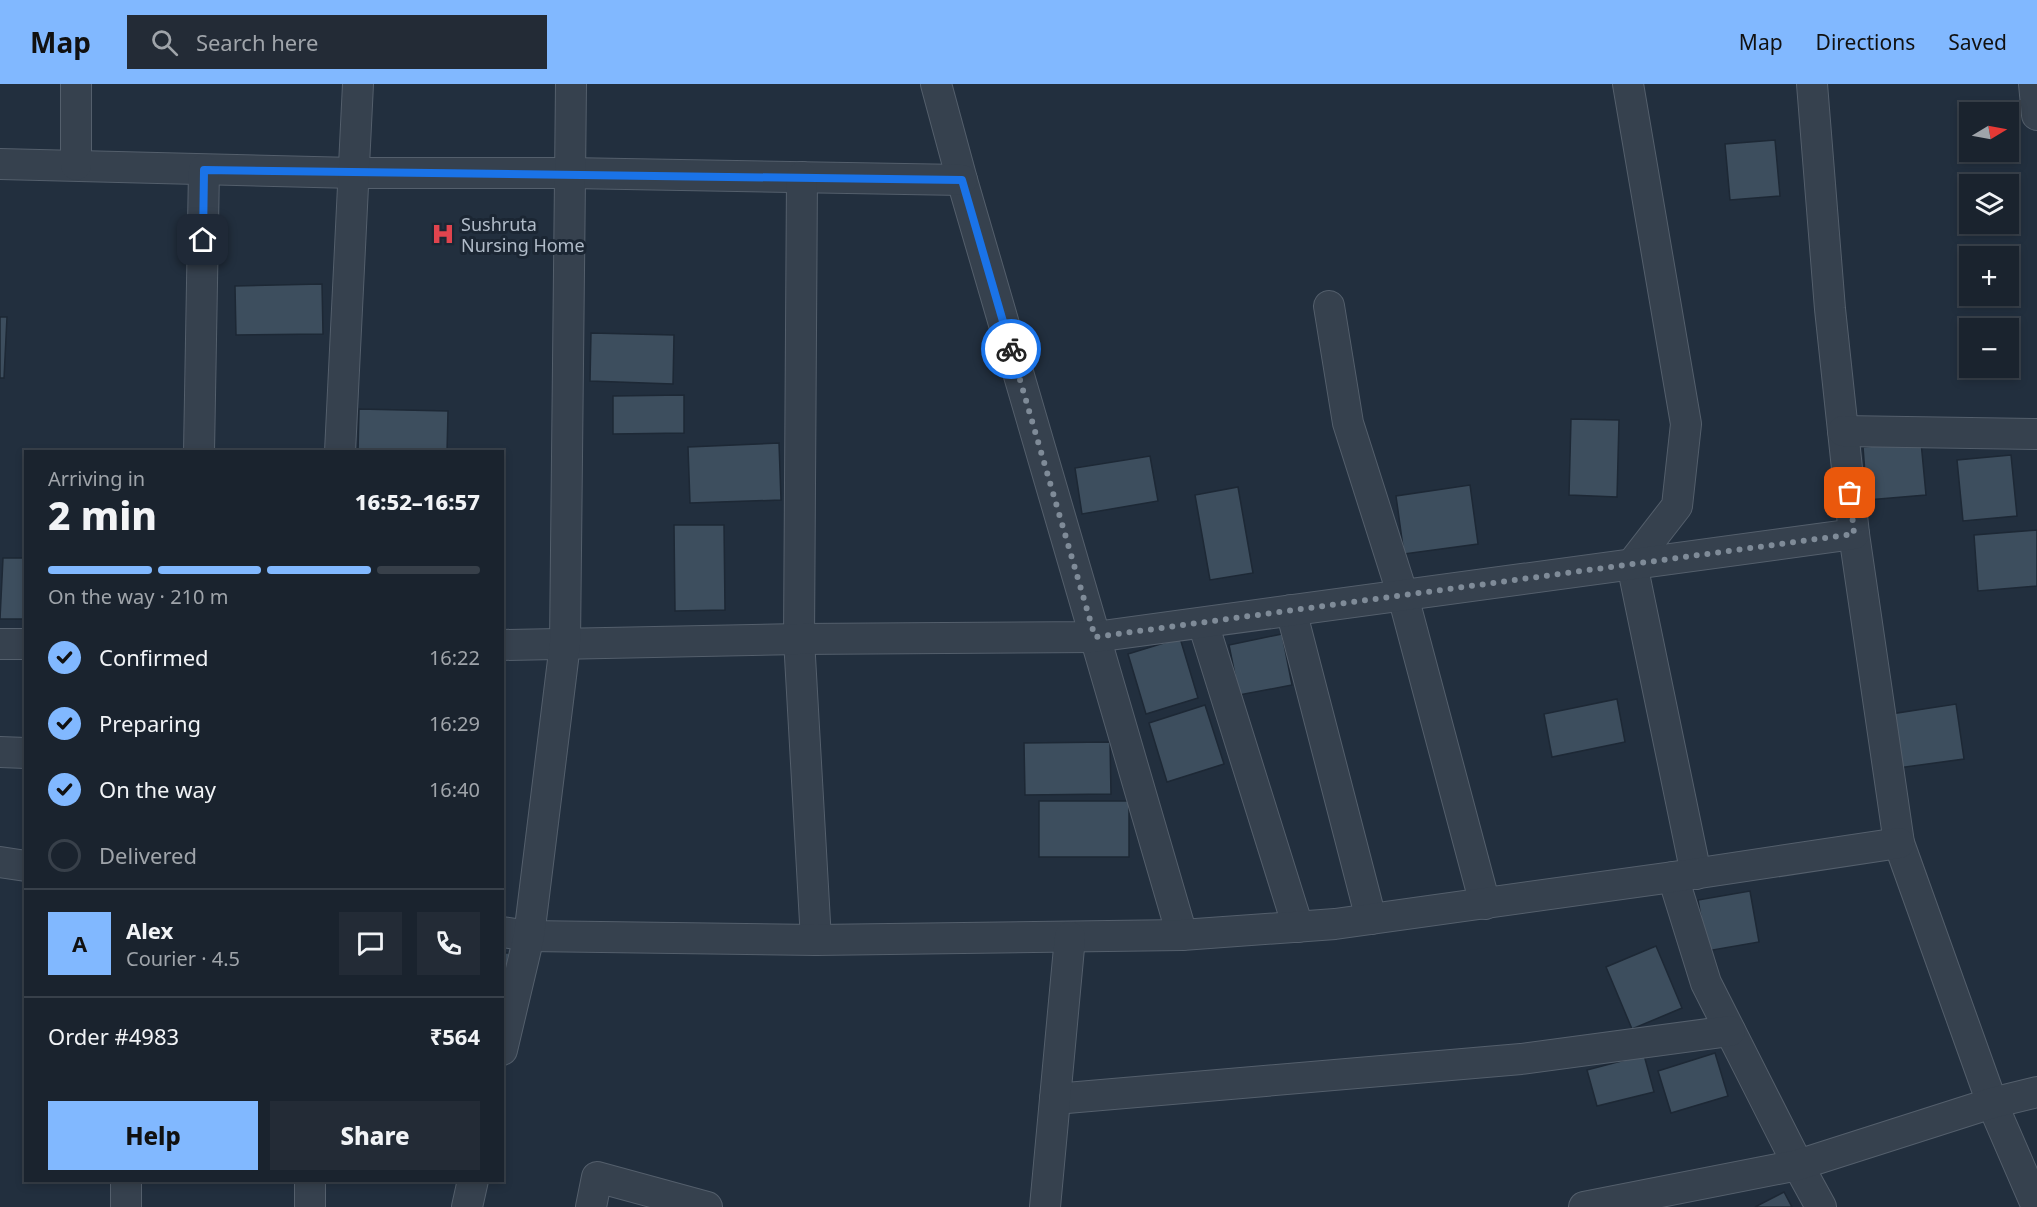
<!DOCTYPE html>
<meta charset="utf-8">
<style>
body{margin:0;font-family:"Noto Sans",sans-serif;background:#232b36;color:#f1f3f6;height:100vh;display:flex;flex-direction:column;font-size:22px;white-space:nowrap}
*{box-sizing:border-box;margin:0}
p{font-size:20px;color:#9fa4aa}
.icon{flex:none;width:33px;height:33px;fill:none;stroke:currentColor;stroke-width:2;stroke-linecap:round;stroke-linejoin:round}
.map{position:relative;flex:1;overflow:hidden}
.side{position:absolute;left:24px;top:366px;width:480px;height:732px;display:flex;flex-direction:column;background:#1a232e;border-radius:0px;box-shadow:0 3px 9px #0003,0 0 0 2px #38404a}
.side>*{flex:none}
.needle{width:39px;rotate:80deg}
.buttons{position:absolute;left:1959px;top:18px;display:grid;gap:12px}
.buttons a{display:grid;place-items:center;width:60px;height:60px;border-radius:0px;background:#1a232e;box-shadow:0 3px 9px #0003,0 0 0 2px #38404a;font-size:30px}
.pin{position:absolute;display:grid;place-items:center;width:51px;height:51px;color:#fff;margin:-26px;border-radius:12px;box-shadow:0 3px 9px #0006}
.courier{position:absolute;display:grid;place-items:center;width:60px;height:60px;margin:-30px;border:4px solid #1a73e8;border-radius:50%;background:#fff;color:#222;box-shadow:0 2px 8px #0007}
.summary em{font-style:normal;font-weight:800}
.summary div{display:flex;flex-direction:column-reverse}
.summary{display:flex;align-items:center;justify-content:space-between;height:102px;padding:0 24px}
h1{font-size:39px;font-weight:800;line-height:45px}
.bar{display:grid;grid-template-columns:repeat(4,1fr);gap:9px 6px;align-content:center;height:72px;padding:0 24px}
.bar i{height:8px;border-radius:4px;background:#38404a}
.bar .current{background:#81b8ff}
.bar p{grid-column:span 4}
.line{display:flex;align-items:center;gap:15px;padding:0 24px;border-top:2px solid #38404a}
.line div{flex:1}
.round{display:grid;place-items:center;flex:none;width:63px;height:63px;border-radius:0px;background:#232b36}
ol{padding:0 24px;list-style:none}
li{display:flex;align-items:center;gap:18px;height:66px}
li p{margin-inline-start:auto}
li .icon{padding:6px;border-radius:50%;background:#81b8ff;color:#111;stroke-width:4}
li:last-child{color:#9fa4aa}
li i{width:33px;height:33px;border:3px solid #38404a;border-radius:50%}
.action{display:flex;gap:12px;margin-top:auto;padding:12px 24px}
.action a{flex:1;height:69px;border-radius:0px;background:#81b8ff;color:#111;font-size:24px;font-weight:800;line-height:69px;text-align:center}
.action a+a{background:#232b36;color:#f1f3f6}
header{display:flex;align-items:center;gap:36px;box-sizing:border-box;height:84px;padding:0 30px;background:#81b8ff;color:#111}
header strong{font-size:28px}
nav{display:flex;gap:33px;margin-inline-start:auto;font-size:21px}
.search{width:420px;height:54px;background:#232b36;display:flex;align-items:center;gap:15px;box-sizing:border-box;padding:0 21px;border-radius:0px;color:#9fa4aa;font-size:22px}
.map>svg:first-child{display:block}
.building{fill:#3d4e5e;stroke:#1d2835;stroke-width:1.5}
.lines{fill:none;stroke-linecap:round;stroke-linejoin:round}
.street-casing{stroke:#545f6c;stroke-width:32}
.street{stroke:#36414e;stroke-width:30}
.done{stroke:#7f8b98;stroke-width:6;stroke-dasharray:0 10.8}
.route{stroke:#1a73e8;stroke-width:8}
.labels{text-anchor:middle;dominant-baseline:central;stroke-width:6;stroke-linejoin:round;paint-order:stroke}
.poi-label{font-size:18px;fill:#b1bcc9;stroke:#1b2633;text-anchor:start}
</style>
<header>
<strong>Map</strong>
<div class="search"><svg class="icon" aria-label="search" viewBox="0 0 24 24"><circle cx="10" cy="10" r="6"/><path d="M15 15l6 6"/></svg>Search here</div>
<nav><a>Map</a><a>Directions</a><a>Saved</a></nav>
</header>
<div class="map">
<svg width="2037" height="1123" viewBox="0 0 2037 1123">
<rect width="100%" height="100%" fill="#222f3e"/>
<g class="building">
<path d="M 1775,56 L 1780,112 L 1730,116 L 1725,60 Z"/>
<path d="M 322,200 L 323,250 L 236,251 L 235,202 Z"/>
<path d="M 0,233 L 7,233 L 4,294 L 0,294 Z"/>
<path d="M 591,249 L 674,251 L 673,300 L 590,297 Z"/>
<path d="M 684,311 L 684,349 L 613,350 L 613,312 Z"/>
<path d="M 359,325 L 448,327 L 447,368 L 358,368 Z"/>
<path d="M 1571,335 L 1619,336 L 1617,413 L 1569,411 Z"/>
<path d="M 1921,358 L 1926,411 L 1867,416 L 1863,363 Z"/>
<path d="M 779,359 L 781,416 L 690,419 L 688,363 Z"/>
<path d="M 2011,371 L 2017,432 L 1963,437 L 1957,376 Z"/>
<path d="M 1150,372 L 1158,417 L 1082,430 L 1075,384 Z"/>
<path d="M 1470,401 L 1478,460 L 1404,470 L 1396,412 Z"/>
<path d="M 1238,403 L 1253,489 L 1210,496 L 1195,411 Z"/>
<path d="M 674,441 L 724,441 L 725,526 L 675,527 Z"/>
<path d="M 2037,446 L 2037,502 L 1978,507 L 1974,451 Z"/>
<path d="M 3,474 L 26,474 L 26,535 L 0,535 Z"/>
<path d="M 1282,550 L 1292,601 L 1239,611 L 1229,561 Z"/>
<path d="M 1180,554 L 1198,614 L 1146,630 L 1128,570 Z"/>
<path d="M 1617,615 L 1625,658 L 1552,673 L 1544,630 Z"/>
<path d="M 1956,620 L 1964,675 L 1898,684 L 1891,630 Z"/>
<path d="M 1205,621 L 1224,680 L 1167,698 L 1149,639 Z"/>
<path d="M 1110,658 L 1111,710 L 1025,711 L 1024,659 Z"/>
<rect x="1039" y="717" width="90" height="56"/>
<path d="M 1750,807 L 1759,858 L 1707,867 L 1698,816 Z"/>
<path d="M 1656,862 L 1682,924 L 1632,945 L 1606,883 Z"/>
<path d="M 502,869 L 509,869 L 502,935 Z"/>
<path d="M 1715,969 L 1728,1012 L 1671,1029 L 1658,987 Z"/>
<path d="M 1644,971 L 1654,1008 L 1597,1022 L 1587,986 Z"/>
<path d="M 1784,1108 L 1792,1123 L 1755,1123 Z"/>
</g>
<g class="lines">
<g class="street-casing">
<g id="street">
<path d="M 936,0 L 962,96 L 1182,851"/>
<path d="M 1628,0 L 1686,340 L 1677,422 L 1632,480 L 1696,790"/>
<path d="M 1812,0 L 1830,225 L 1854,450 L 1899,759 L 1992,1019 L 2037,1123"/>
<path d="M 2034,0 L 2037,31"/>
<path d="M 0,80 L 354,89 L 570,89 L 962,96"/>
<path d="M 76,81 L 76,0"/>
<path d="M 802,93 L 799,555 L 816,856"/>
<path d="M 1329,222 L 1348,339 L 1403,512 L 1485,820"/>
<path d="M 1843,347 L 2037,350"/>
<path d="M 199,368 L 204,86"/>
<path d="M 340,368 L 358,0"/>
<path d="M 1291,526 L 1371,835"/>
<path d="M 1203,539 L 1298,843"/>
<path d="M 0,560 L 26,560"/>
<path d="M 502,561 L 799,555 L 1095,553 L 1854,450"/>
<path d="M 0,668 L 26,669"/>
<path d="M 0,778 L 26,782"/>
<path d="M 1673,793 L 1706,899 L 1798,1081 L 1821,1123"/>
<path d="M 502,848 L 529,852 L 816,856 L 1182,851 L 1335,840 L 1673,793 L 1899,759"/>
<path d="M 502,966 L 529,852 L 565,560 L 571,0"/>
<path d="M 1055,1015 L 1521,975 L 1730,947"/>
<path d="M 126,1096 L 126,1123"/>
<path d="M 310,1123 L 310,1096"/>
<path d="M 467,1123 L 473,1096"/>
<path d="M 591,1123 L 597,1093 L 707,1123"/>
<path d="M 1045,1123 L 1070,853"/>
<path d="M 1584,1123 L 1798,1081 L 1992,1019 L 2037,1008"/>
</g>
</g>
<use href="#street" class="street"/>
</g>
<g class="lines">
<path class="done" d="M 1011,265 L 1095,553 L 1854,450 L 1850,409"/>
<path class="route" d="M 203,156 L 204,86 L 962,96 L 1011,265"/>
</g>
<defs>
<g id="hospital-bare" transform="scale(1.8)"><path d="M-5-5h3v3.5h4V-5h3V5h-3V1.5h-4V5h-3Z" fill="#e0444e" stroke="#1b2633" stroke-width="2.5" paint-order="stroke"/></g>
</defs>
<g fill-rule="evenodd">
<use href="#hospital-bare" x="443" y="150"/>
</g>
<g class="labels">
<g class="poi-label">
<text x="461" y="140">Sushruta<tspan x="461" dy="21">Nursing Home</tspan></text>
</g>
</g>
</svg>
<div class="buttons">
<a><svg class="needle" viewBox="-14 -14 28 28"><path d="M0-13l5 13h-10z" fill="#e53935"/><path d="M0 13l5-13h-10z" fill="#9fa4aa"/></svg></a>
<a><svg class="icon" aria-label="layers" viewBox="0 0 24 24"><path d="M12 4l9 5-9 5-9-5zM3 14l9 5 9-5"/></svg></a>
<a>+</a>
<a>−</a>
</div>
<div class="pin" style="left:1850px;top:409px;background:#ea580c"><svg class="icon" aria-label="bag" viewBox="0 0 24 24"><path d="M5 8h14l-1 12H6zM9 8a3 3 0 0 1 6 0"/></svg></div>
<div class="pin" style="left:203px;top:156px;background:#1f2937"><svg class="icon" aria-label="home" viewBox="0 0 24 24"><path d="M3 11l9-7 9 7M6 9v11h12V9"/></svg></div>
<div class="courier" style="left:1011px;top:265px"><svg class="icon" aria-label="bike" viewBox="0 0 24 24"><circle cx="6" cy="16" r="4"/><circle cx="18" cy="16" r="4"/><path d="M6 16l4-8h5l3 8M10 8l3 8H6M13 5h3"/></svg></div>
<section class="side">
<div class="summary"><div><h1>2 min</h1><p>Arriving in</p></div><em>16:52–16:57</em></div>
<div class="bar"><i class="current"></i><i class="current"></i><i class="current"></i><i></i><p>On the way · 210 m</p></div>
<ol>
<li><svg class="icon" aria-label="check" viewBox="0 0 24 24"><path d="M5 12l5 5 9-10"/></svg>Confirmed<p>16:22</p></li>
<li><svg class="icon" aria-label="check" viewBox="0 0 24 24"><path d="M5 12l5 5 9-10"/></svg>Preparing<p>16:29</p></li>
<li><svg class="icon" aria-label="check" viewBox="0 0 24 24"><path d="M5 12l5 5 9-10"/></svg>On the way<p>16:40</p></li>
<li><i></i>Delivered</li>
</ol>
<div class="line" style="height:108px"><b class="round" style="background:#81b8ff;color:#111">A</b><div><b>Alex</b><p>Courier · 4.5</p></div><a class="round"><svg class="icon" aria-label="chat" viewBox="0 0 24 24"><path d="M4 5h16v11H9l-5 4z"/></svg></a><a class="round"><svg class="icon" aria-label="phone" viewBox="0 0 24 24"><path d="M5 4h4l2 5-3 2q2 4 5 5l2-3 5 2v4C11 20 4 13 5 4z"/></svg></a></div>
<div class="line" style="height:78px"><div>Order #4983</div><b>₹564</b></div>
<div class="action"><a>Help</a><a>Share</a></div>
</section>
</div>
